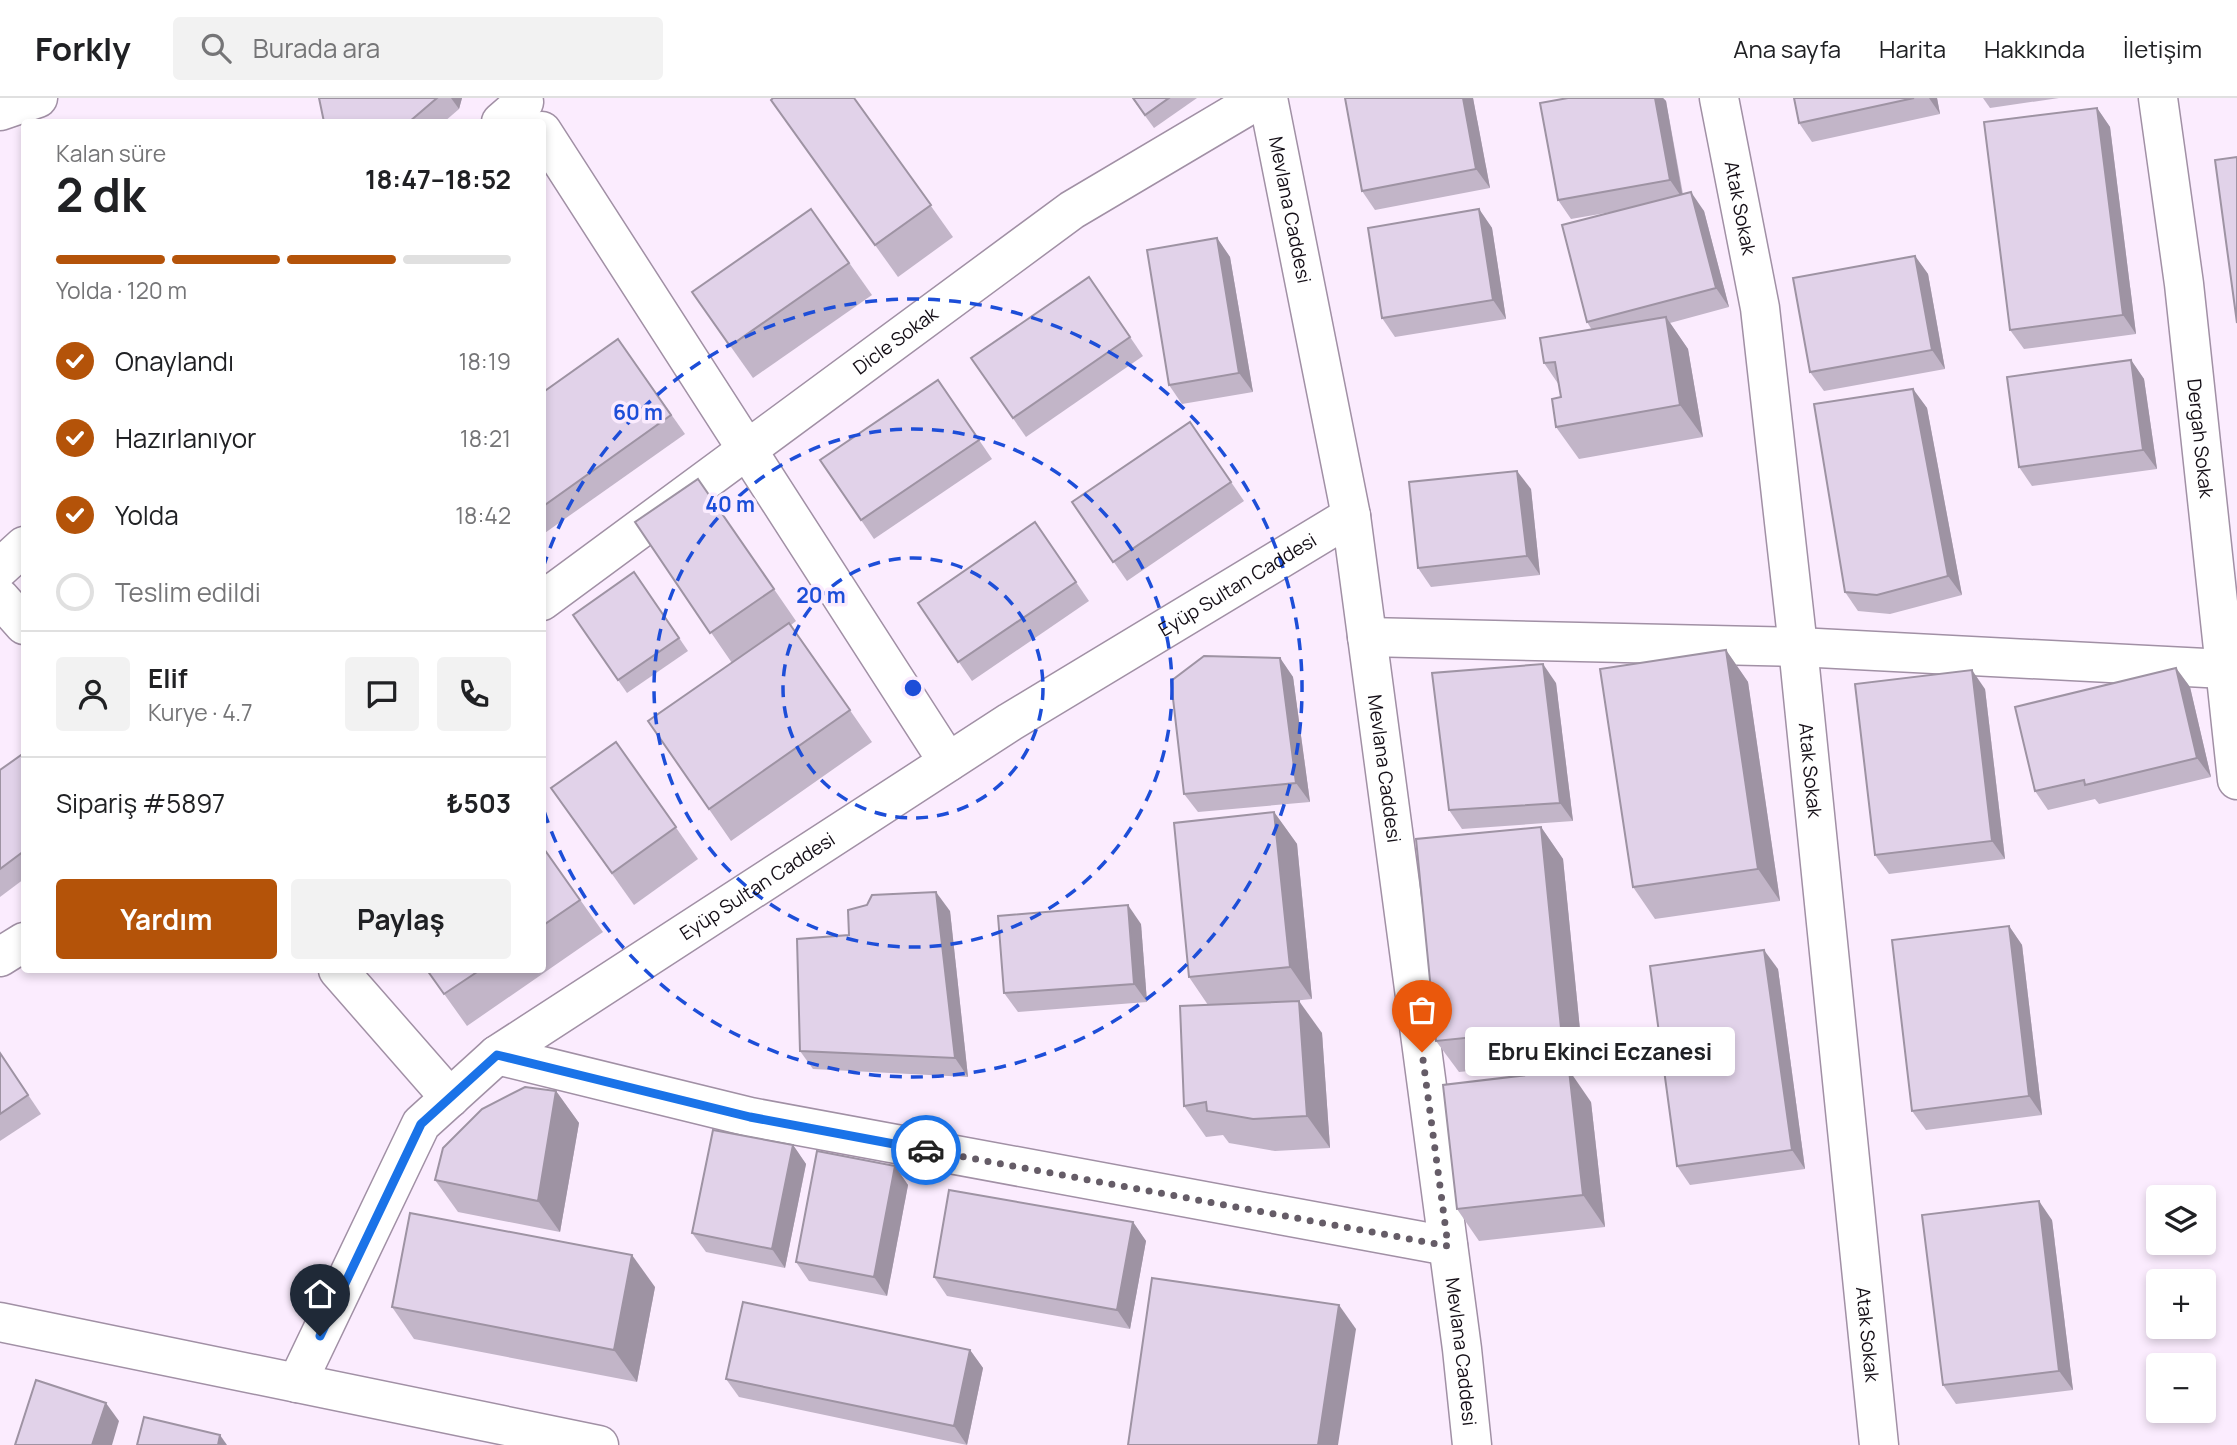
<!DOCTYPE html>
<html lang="tr">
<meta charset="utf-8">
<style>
body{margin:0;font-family:Manrope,sans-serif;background:#f2f2f2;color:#202124;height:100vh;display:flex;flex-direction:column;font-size:26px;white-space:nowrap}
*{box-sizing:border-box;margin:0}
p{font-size:23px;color:#757577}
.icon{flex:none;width:38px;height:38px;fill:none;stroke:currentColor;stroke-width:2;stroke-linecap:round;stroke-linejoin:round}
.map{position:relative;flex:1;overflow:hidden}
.panel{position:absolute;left:21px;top:21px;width:525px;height:854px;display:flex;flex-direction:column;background:#fff;border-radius:7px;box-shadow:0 4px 10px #0003}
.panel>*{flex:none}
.fabs{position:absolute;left:2146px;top:1087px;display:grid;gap:14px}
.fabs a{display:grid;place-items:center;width:70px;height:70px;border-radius:7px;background:#fff;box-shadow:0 4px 10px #0003;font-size:35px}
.pin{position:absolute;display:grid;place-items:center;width:60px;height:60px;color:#fff;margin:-72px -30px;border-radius:50% 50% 50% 0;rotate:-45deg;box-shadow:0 0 7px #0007}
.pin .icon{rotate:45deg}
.courier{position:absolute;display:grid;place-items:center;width:70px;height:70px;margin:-35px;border:5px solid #1a73e8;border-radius:50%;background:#fff;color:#222;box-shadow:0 2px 9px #0007}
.bubble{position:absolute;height:49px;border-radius:7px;background:#fff;box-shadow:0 4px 10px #0003;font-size:23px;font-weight:700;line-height:49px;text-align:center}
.head em{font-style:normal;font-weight:700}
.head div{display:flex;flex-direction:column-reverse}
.head{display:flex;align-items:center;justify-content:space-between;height:119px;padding:0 35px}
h1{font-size:46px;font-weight:700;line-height:52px}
.bar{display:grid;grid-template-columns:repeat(4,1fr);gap:10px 7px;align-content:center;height:84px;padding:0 35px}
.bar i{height:9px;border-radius:5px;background:#e0e0e0}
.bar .on{background:#b45309}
.bar p{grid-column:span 4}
.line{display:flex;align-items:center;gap:18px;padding:0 35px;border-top:2px solid #e0e0e0}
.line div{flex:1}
.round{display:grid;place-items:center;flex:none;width:74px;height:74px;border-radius:7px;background:#f2f2f2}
ol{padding:0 35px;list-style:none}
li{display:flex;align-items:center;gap:21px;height:77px}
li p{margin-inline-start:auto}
li .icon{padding:7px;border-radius:50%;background:#b45309;color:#fff;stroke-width:4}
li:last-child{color:#757577}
li i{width:38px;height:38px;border:4px solid #e0e0e0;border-radius:50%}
.primary-button{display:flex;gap:14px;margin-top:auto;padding:14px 35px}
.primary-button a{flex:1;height:80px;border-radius:7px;background:#b45309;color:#fff;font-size:28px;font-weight:700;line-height:80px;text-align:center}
.primary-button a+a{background:#f2f2f2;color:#202124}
header{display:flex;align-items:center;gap:42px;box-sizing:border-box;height:98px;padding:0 35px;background:#fff;border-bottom:2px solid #e0e0e0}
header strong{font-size:33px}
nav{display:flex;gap:38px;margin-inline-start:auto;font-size:24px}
.search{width:490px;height:63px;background:#f2f2f2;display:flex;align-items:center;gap:18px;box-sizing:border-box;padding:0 24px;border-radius:7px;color:#757577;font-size:26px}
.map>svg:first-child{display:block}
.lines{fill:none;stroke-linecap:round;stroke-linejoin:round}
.minor-casing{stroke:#a190a5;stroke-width:41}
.tertiary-casing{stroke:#a190a5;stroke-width:41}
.minor{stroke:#fff;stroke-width:38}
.tertiary{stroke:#fff;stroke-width:38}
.wall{fill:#c2b5c8}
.shaded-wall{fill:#9e93a3}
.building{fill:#e1d2e9;stroke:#9e93a3;stroke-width:2}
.done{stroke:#655c67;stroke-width:7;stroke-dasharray:0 12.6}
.route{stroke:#1a73e8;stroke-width:9}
.ring{fill:none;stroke:#1d4ed8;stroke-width:3.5;stroke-dasharray:12 9}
.labels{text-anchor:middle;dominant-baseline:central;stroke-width:7;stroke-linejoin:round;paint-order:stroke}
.street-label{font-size:19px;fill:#140e16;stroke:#fbecfe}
.centre{fill:#1d4ed8;stroke:#fbecfe;stroke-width:3.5}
.ring-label{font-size:21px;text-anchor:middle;font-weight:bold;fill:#1d4ed8;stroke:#fbecfe;stroke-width:7;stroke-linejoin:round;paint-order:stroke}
</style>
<header>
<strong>Forkly</strong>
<div class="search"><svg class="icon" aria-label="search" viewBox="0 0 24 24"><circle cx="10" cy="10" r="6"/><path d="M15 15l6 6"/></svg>Burada ara</div>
<nav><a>Ana sayfa</a><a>Harita</a><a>Hakkında</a><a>İletişim</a></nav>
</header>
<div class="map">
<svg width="2237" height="1347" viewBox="0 0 2237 1347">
<rect width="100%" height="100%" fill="#fbecfe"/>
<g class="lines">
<g class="minor-casing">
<g id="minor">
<path id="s1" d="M 1719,0 L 1760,210 L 1798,549 L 1879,1347"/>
<path id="s2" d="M 2158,0 L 2184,186 L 2237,682"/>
<path d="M 0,13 L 38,0"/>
<path d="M 501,24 L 524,4"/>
<path d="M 542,33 L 948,664"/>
<path d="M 0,470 L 24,448"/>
<path d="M 0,500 L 24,527"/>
<path id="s3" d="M 542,503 L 1072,112 L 1261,0"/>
<path d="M 1367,539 L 1798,549 L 2225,571"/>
<path d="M 0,859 L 24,844"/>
<path d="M 338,872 L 450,1000"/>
<path d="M 497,957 L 750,1019 L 1448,1148"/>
<path d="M 0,1224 L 599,1347"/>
<path id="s4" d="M 297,1285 L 421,1026 L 497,957 L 1010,624 L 1351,418"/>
</g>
</g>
<g class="tertiary-casing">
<g id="tertiary">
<path id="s5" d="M 1268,0 L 1351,418 L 1462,1251 L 1472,1347"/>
</g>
</g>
<use href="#minor" class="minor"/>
<use href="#tertiary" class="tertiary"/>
</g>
<g class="wall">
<path d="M 319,0 L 462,0 L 459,11 L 444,24 L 324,24 Z"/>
<path d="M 854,0 L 953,139 L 898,179 L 771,2 Z"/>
<path d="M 1132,0 L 1197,0 L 1154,30 Z"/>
<path d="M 1345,0 L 1473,0 L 1490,90 L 1375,112 L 1362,93 Z"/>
<path d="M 1568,0 L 1663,0 L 1666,3 L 1683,96 L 1704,113 L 1729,209 L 1670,225 L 1688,251 L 1703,339 L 1579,361 L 1556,329 L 1561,299 L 1559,287 L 1544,265 L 1592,232 L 1587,224 L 1617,113 L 1571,121 L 1558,102 Z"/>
<path d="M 1794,0 L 1937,0 L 1940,16 L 1812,44 L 1799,25 Z"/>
<path d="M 1983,0 L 2059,0 L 1990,10 Z"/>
<path d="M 2097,10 L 2110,29 L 2136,236 L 2024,251 L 2010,232 Z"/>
<path d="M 811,111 L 872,197 L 753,280 L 692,194 Z"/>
<path d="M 1479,111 L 1492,130 L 1506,221 L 1395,239 L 1382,220 Z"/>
<path d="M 1217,140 L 1230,159 L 1253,294 L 1182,306 L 1169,287 Z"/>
<path d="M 1915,158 L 1928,176 L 1945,271 L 1824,293 L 1810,274 Z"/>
<path d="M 1089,179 L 1143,258 L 1026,339 L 971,260 Z"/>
<path d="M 618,241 L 685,336 L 542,437 L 542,295 Z"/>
<path d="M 2131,262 L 2144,281 L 2157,371 L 2032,388 L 2019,369 Z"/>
<path d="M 938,282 L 992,361 L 874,441 L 820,362 Z"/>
<path d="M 1913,291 L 1927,310 L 1962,497 L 1890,516 L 1858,513 L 1845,494 Z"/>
<path d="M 1190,324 L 1244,403 L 1127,483 L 1072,404 Z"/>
<path d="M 698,381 L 796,523 L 791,527 L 872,644 L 731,743 L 648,623 L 732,565 L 635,424 Z"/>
<path d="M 1531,391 L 1540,477 L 1431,489 L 1418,470 Z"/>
<path d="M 1035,424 L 1089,503 L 972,583 L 918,505 Z"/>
<path d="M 634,474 L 688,553 L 627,595 L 573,517 Z"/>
<path d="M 1726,552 L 1748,584 L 1780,803 L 1655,821 L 1633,789 Z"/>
<path d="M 1280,560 L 1293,579 L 1310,704 L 1198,714 L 1184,696 Z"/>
<path d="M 2176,570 L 2190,589 L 2211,679 L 2099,706 L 2095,701 L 2048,712 L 2035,693 Z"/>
<path d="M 1556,585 L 1573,723 L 1462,731 L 1449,712 Z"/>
<path d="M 1985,591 L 2005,761 L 1889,776 L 1875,757 Z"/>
<path d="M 616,644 L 698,761 L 634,807 L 551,690 Z"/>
<path d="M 24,655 L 24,781 L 0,799 L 0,672 Z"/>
<path d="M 1274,714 L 1297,746 L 1312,901 L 1282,904 L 1322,935 L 1330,1050 L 1275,1053 L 1229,1045 L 1223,1037 L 1206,1039 L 1184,1008 L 1208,907 L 1189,879 Z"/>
<path d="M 1541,729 L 1563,761 L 1583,962 L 1459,974 L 1436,943 Z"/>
<path d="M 542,748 L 603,834 L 467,928 L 427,872 L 542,872 Z"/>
<path d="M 950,813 L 968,979 L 813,971 L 800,953 Z"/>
<path d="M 1141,826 L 1147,904 L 1018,914 L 1004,895 Z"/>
<path d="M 2009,828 L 2022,847 L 2042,1017 L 1926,1032 L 1912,1013 Z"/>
<path d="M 1778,871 L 1805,1071 L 1690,1087 L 1677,1068 Z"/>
<path d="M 0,955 L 41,1016 L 0,1043 Z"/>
<path d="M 556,993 L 579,1025 L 560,1134 L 458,1114 L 435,1082 Z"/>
<path d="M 1591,1004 L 1605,1129 L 1479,1143 L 1457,1111 Z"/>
<path d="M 793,1047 L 806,1066 L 785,1170 L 706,1154 L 692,1135 Z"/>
<path d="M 895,1068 L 908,1087 L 887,1198 L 809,1183 L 796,1164 Z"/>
<path d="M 2052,1122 L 2073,1292 L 1956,1306 L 1943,1287 Z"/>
<path d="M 1133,1124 L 1146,1143 L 1130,1231 L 947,1198 L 934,1179 Z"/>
<path d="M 655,1189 L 637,1284 L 414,1241 L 392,1209 Z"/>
<path d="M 970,1252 L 983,1270 L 967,1347 L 739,1299 L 726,1281 Z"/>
</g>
<g class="shaded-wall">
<path d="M 451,0 L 462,0 L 459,11 Z"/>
<path d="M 1463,0 L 1473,0 L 1490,90 L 1476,71 Z"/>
<path d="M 1655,0 L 1663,0 L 1666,3 L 1683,101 L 1670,82 Z"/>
<path d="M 1929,0 L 1937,0 L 1940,16 Z"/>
<path d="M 2097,10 L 2110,29 L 2136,236 L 2123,217 Z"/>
<path d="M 1691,94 L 1704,113 L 1729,209 L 1716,190 Z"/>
<path d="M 1479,111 L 1492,130 L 1506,221 L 1493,202 Z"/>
<path d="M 1217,140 L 1230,159 L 1253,294 L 1239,275 Z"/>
<path d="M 1915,158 L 1928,176 L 1945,271 L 1932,252 Z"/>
<path d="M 1666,219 L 1688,251 L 1703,339 L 1680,307 Z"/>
<path d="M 2131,262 L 2144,281 L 2157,371 L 2143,352 Z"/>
<path d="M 1913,291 L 1927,310 L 1962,497 L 1948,478 Z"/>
<path d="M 1517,373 L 1531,391 L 1540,477 L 1527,458 Z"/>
<path d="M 1726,552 L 1748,584 L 1780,803 L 1758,771 Z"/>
<path d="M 1280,560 L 1293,579 L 1310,704 L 1296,685 Z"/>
<path d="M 1543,566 L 1556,585 L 1573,723 L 1560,705 Z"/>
<path d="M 2176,570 L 2190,589 L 2211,679 L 2197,660 Z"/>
<path d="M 1972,572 L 1985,591 L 2005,761 L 1992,743 Z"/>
<path d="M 1274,714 L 1297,746 L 1312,901 L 1290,869 Z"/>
<path d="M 1541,729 L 1563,761 L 1583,962 L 1561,930 Z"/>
<path d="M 936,794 L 950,813 L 968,979 L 955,960 Z"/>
<path d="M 1128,807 L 1141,826 L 1147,904 L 1134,886 Z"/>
<path d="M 2009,828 L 2022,847 L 2042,1017 L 2029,998 Z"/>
<path d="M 1764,852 L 1778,871 L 1805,1071 L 1792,1052 Z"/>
<path d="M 1299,903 L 1322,935 L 1330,1050 L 1307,1018 Z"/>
<path d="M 1569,972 L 1591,1004 L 1605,1129 L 1583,1097 Z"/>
<path d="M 556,993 L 579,1025 L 560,1134 L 538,1103 Z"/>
<path d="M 793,1047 L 806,1066 L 785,1170 L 772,1151 Z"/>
<path d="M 895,1068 L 908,1087 L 887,1198 L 874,1179 Z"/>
<path d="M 2039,1103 L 2052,1122 L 2073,1292 L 2059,1273 Z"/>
<path d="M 1133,1124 L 1146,1143 L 1130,1231 L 1117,1212 Z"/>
<path d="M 632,1157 L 655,1189 L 637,1284 L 614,1252 Z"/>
<path d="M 1339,1207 L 1356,1231 L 1338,1347 L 1318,1347 Z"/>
<path d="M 970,1252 L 983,1270 L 967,1347 L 954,1328 Z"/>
<path d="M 106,1305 L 119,1323 L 112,1347 L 92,1347 Z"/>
<path d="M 220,1337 L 227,1347 L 218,1347 Z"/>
</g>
<g class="building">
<path d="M 319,0 L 437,0 L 409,24 L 324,24 Z"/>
<path d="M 773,0 L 854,0 L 931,107 L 875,147 L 771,2 Z"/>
<path d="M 1133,0 L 1169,0 L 1145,17 Z"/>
<path d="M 1345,0 L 1463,0 L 1476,71 L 1362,93 Z"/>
<path d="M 1568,0 L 1655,0 L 1670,82 L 1558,102 L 1540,5 Z"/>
<path d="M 1794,0 L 1914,0 L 1799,25 Z"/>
<path d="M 2097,10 L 2123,217 L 2010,232 L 1984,24 Z"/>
<path d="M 2237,59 L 2237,225 L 2215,62 Z"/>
<path d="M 1691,94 L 1716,190 L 1587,224 L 1562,127 Z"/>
<path d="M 811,111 L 849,165 L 730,248 L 692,194 Z"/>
<path d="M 1479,111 L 1493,202 L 1382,220 L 1368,130 Z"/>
<path d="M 1217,140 L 1239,275 L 1169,287 L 1147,152 Z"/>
<path d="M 1915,158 L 1932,252 L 1810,274 L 1793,180 Z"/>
<path d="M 1089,179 L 1130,239 L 1013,320 L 971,260 Z"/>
<path d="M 1666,219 L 1680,307 L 1556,329 L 1552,301 L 1561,299 L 1555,264 L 1544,265 L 1540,240 Z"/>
<path d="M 618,241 L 671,317 L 542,409 L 542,295 Z"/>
<path d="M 2131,262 L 2143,352 L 2019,369 L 2007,279 Z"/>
<path d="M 938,282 L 979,342 L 861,422 L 820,362 Z"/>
<path d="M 1913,291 L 1948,478 L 1877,497 L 1845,494 L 1814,306 Z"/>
<path d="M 1190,324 L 1231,384 L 1113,464 L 1072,404 Z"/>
<path d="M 1517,373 L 1527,458 L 1418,470 L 1409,384 Z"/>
<path d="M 698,381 L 774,491 L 710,535 L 635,424 Z"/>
<path d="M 1035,424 L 1076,484 L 958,564 L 918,505 Z"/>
<path d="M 634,474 L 679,540 L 618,582 L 573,517 Z"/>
<path d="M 789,525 L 850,612 L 709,711 L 648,623 Z"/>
<path d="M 1726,552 L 1758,771 L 1633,789 L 1600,571 Z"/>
<path d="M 1204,558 L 1280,560 L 1296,685 L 1184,696 L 1171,583 Z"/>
<path d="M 1543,566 L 1560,705 L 1449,712 L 1432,575 Z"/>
<path d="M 2176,570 L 2197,660 L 2085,687 L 2084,682 L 2035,693 L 2015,609 Z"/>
<path d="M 1972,572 L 1992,743 L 1875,757 L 1855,586 Z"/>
<path d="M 616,644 L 676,729 L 612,775 L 551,690 Z"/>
<path d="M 24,655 L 24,753 L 0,771 L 0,672 Z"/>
<path d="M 1274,714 L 1290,869 L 1189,879 L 1174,725 Z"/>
<path d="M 1541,729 L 1561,930 L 1436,943 L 1416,741 Z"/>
<path d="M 542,748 L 580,802 L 542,828 Z"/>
<path d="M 936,794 L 955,960 L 800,953 L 797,841 L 849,837 L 848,812 L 867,807 L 872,797 Z"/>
<path d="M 1128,807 L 1134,886 L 1004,895 L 998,818 Z"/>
<path d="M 2009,828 L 2029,998 L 1912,1013 L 1892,842 Z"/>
<path d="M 1764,852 L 1792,1052 L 1677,1068 L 1650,868 Z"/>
<path d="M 427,872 L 480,872 L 444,896 Z"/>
<path d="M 1299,903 L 1307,1018 L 1253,1021 L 1207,1013 L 1206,1004 L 1184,1008 L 1180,908 Z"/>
<path d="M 0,955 L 28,997 L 0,1016 Z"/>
<path d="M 1569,972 L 1583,1097 L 1457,1111 L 1443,987 Z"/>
<path d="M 525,989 L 556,993 L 538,1103 L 435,1082 L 443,1050 L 482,1011 Z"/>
<path d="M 713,1032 L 793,1047 L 772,1151 L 692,1135 Z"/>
<path d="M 817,1053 L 895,1068 L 874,1179 L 796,1164 Z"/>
<path d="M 949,1092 L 1133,1124 L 1117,1212 L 934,1179 Z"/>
<path d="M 2039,1103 L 2059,1273 L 1943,1287 L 1922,1117 Z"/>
<path d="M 410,1115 L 632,1157 L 614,1252 L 392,1209 Z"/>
<path d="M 1152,1180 L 1339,1207 L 1318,1347 L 1128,1347 Z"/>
<path d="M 743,1204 L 970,1252 L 954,1328 L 726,1281 Z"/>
<path d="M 36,1282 L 106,1305 L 92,1347 L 15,1347 Z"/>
<path d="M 144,1319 L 220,1337 L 218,1347 L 137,1347 Z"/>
</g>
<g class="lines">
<path class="done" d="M 926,1052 L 1448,1148 L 1422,954"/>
<path class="route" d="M 320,1238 L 421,1026 L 497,957 L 750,1019 L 926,1052"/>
</g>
<g class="ring">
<circle cx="913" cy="590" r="130"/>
<circle cx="913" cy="590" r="259"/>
<path d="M543 470A389 389 0 1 1 543 710"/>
</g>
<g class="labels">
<g class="street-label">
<text stroke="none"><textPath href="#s1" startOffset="112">Atak Sokak</textPath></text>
<text stroke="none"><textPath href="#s5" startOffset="114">Mevlana Caddesi</textPath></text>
<text stroke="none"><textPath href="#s3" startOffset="439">Dicle Sokak</textPath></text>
<text stroke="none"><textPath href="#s2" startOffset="343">Dergah Sokak</textPath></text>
<text stroke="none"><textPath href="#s4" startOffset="1267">Eyüp Sultan Caddesi</textPath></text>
<text stroke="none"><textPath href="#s5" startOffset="681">Mevlana Caddesi</textPath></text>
<text stroke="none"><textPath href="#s1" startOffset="679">Atak Sokak</textPath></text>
<text stroke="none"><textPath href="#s4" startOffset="700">Eyüp Sultan Caddesi</textPath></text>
<text stroke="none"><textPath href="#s1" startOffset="1246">Atak Sokak</textPath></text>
<text stroke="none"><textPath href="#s5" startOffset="1269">Mevlana Caddesi</textPath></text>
</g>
</g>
<circle cx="913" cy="590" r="10" class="centre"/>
<g class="ring-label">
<text x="638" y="322">60 m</text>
<text x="730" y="414">40 m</text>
<text x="821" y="505">20 m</text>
</g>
</svg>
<div class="fabs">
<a><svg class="icon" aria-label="layers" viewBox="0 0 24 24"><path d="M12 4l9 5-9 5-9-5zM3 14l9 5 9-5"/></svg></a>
<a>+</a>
<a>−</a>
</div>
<div class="pin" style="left:1422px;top:954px;background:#ea580c"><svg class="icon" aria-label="bag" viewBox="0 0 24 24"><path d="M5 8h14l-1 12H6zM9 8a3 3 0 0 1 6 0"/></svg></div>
<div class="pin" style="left:320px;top:1238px;background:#1f2937"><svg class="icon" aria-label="home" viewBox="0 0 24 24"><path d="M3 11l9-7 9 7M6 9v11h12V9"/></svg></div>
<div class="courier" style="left:926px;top:1052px"><svg class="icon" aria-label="car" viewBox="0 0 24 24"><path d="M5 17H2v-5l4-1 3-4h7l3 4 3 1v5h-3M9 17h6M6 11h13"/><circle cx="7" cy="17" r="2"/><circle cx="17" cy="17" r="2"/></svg></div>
<div class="bubble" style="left:1465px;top:929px;width:270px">Ebru Ekinci Eczanesi</div>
<section class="panel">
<div class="head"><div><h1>2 dk</h1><p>Kalan süre</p></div><em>18:47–18:52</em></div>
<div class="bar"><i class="on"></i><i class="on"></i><i class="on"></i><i></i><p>Yolda · 120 m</p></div>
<ol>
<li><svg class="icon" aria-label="check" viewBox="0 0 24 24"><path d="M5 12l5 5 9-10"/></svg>Onaylandı<p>18:19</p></li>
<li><svg class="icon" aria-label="check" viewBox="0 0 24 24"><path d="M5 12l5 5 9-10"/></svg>Hazırlanıyor<p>18:21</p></li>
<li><svg class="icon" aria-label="check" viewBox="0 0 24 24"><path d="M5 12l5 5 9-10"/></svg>Yolda<p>18:42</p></li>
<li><i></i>Teslim edildi</li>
</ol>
<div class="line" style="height:126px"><a class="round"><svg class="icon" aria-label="person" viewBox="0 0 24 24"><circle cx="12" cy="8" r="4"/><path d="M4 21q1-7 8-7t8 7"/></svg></a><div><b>Elif</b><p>Kurye · 4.7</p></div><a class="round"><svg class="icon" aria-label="chat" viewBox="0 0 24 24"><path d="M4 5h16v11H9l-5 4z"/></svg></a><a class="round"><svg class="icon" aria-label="phone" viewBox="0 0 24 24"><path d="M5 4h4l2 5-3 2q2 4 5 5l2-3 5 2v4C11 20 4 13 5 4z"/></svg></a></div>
<div class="line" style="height:91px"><div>Sipariş #5897</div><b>₺503</b></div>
<div class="primary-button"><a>Yardım</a><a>Paylaş</a></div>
</section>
</div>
